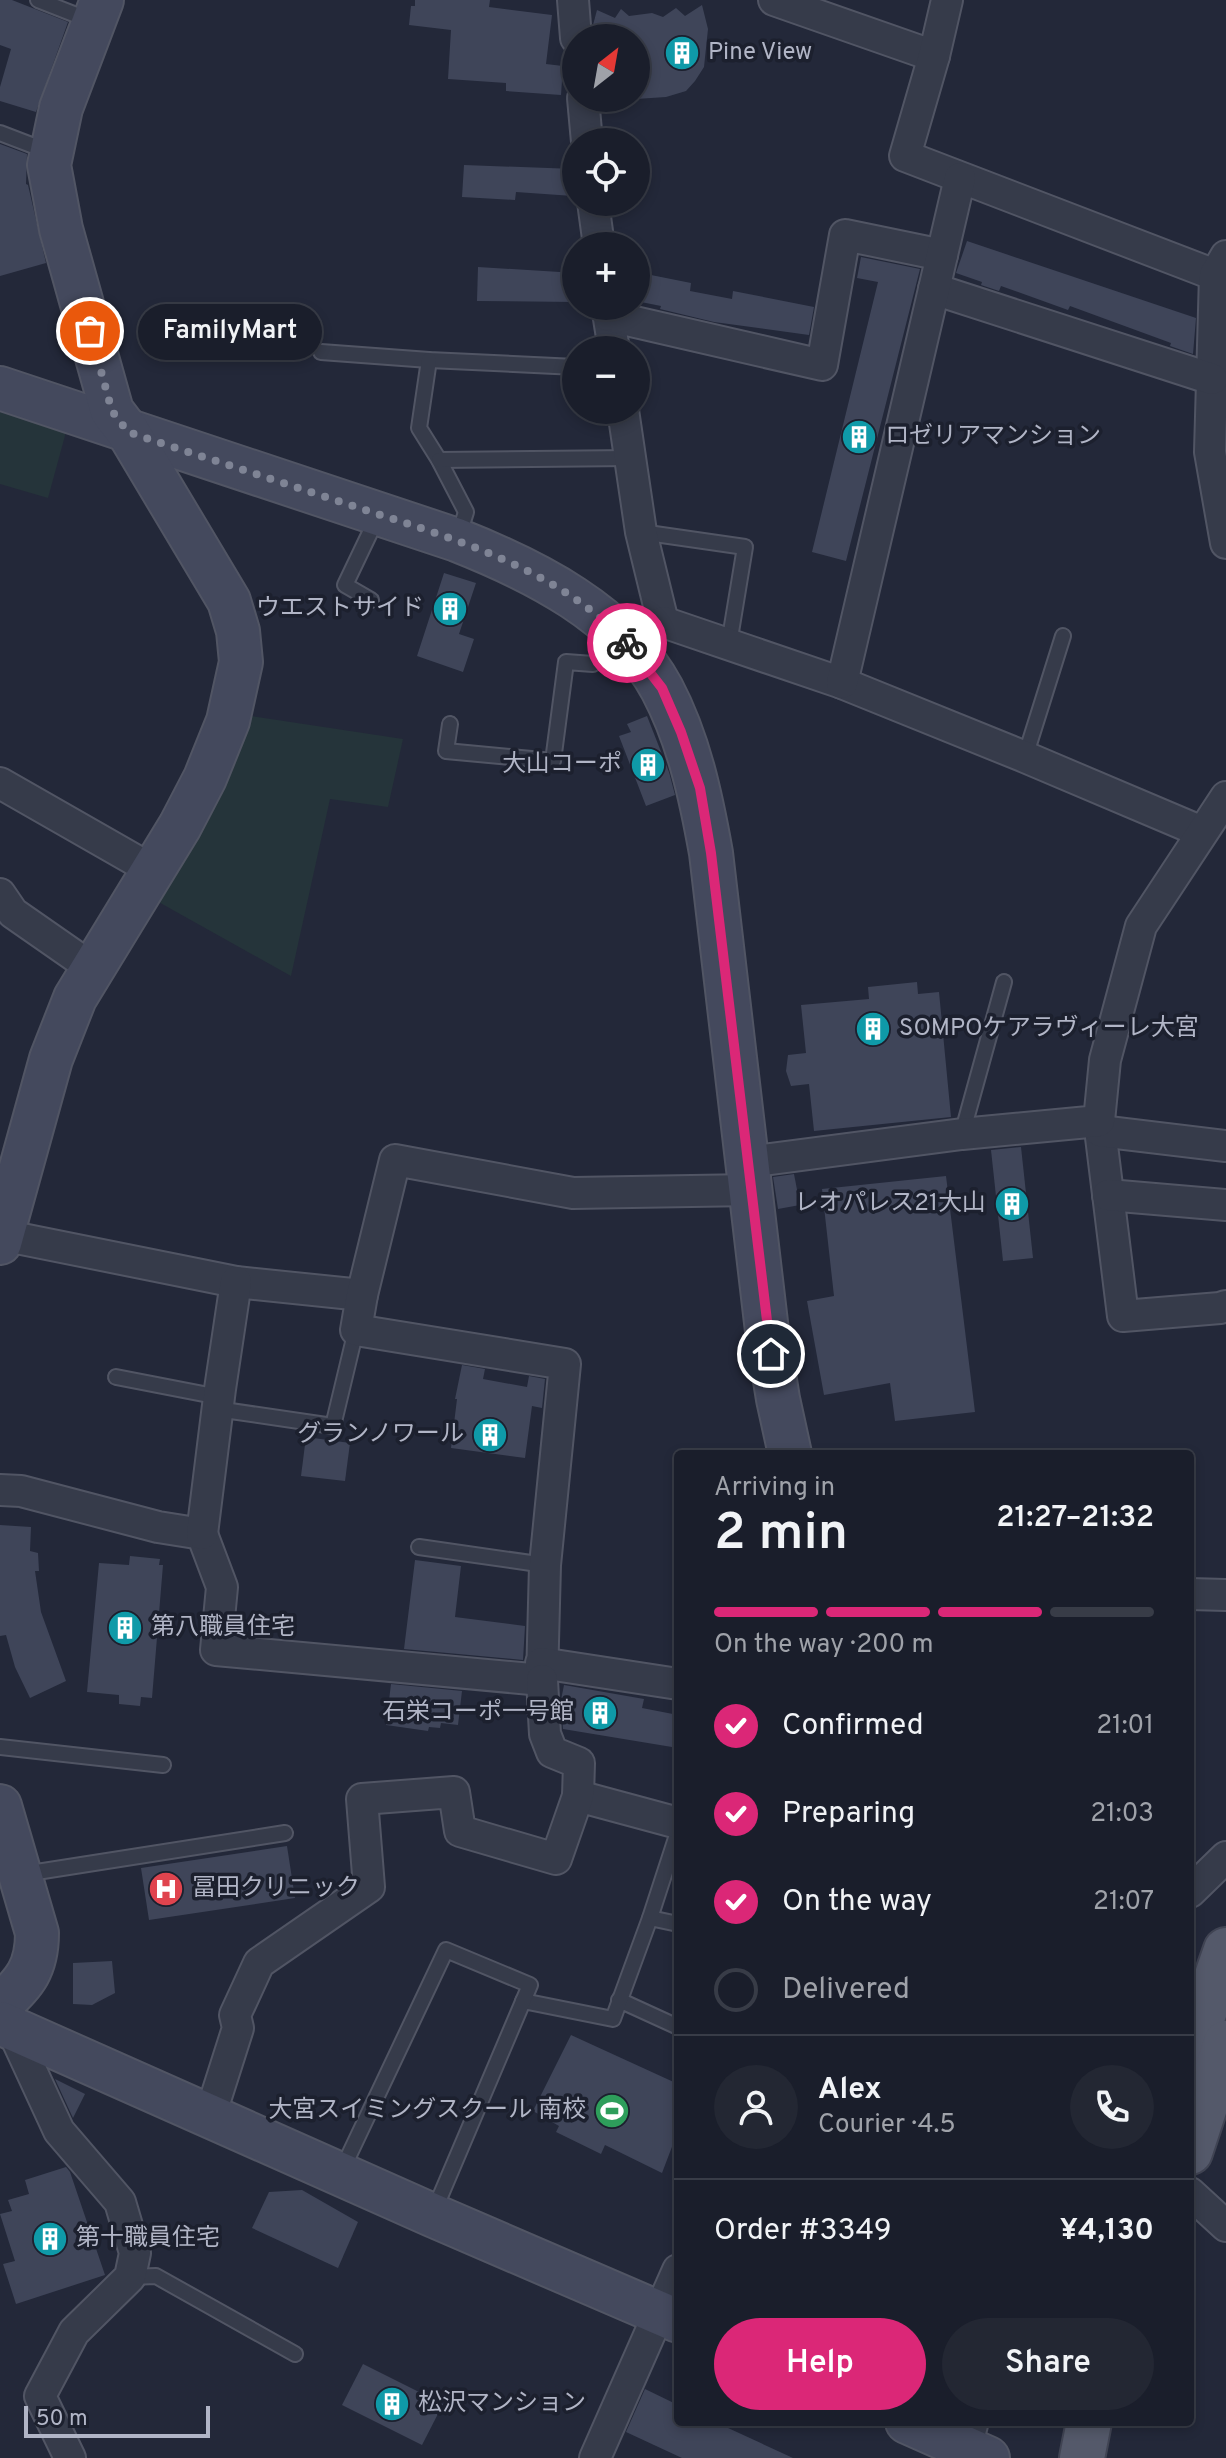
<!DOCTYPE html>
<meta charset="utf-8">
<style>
body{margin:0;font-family:Overpass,"Noto Sans JP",sans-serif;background:#232733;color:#f1f3f6;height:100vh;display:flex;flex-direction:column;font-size:30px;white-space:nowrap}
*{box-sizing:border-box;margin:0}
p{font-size:26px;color:#9fa2a9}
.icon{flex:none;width:44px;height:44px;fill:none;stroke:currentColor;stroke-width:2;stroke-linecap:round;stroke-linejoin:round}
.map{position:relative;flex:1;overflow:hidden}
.side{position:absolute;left:674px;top:1450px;width:520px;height:976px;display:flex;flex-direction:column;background:#1a1e2b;border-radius:8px;box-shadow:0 4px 12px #0003,0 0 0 2px #383c47}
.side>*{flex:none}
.needle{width:52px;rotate:31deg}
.fabs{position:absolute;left:562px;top:24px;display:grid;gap:16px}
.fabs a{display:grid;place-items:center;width:88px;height:88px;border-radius:50%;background:#1a1e2b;box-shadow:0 4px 12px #0003,0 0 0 2px #383c47;font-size:40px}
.scale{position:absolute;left:24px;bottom:20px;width:186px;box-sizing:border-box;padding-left:8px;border:4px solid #b1b5c6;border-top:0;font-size:22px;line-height:28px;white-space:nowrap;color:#b1b5c6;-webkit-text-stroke:6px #1c202e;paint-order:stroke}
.pin{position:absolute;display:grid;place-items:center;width:68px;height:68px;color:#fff;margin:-34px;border:4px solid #fff;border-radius:50%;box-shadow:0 2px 8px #0007}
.courier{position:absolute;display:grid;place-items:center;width:80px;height:80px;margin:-40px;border:6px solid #db2777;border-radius:50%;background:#fff;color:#222;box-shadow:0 2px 10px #0007}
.bubble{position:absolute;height:56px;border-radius:28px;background:#1a1e2b;box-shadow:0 4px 12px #0003,0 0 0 2px #383c47;font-size:26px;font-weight:600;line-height:56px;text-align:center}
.overview em{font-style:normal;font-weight:600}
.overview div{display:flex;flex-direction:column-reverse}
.overview{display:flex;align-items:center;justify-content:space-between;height:136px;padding:0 40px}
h1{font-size:52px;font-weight:600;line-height:60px}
.bar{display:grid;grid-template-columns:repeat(4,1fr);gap:12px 8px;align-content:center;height:96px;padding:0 40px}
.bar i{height:10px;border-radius:6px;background:#383c47}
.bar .active{background:#db2777}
.bar p{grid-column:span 4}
.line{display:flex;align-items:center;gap:20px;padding:0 40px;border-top:2px solid #383c47}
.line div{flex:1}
.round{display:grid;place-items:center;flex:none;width:84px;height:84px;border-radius:42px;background:#232733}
ol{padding:0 40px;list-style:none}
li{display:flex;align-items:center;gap:24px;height:88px}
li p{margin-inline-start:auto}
li .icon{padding:8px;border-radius:50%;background:#db2777;color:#fff;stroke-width:4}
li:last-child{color:#9fa2a9}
li i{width:44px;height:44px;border:4px solid #383c47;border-radius:50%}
.button{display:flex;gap:16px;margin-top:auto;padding:16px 40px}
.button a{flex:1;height:92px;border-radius:48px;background:#db2777;color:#fff;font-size:32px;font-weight:600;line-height:92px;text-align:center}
.button a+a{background:#232733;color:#f1f3f6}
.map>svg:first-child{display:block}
.green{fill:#25343a}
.building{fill:#3f4559}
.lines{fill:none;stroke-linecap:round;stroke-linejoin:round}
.lane-casing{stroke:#515564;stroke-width:18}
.street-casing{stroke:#515564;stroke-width:34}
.secondary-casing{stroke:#515564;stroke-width:46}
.primary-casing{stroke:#404453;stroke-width:48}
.lane{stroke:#363b4a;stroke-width:14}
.street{stroke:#363b4a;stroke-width:30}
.secondary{stroke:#44495d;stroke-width:42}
.primary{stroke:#54596a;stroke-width:44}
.done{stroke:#7f8495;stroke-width:8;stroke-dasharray:0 14.4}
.route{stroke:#db2777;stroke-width:10}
.labels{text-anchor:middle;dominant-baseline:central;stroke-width:7;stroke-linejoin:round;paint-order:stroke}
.poi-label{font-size:24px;fill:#b1b5c6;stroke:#1c202e;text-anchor:start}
</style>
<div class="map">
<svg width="1226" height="2458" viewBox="0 0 1226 2458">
<rect width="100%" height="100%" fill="#232839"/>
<g class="green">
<path d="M 0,412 L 66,432 L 48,498 L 0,484 Z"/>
<path d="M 244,715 L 403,739 L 388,807 L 330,799 L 291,976 L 155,900 Z"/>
</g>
<g class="building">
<path d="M 0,0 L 12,0 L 68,22 L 36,112 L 0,101 L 0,87 L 11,49 L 0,45 Z"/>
<path d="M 415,0 L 490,0 L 489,7 L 552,15 L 546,64 L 563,66 L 561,95 L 506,91 L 506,83 L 448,79 L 451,30 L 409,25 L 411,6 L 415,6 Z"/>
<path d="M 702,5 L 708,29 L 704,67 L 695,81 L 686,91 L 666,97 L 636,99 L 636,38 L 594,38 L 593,25 L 597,10 L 615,18 L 621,9 L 629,16 L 652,13 L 663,17 L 676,8 L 685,16 Z"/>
<path d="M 0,144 L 27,154 L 26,184 L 28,185 L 46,263 L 0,276 Z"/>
<path d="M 464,165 L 575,169 L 573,196 L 516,192 L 515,200 L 462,197 Z"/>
<path d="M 967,241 L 1196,318 L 1193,354 L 1170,346 L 1171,343 L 1070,306 L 1068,310 L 1001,286 L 999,291 L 981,285 L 982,282 L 956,273 Z"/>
<path d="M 861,257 L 920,269 L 846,561 L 812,552 L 878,282 L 857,278 Z"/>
<path d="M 478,267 L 576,273 L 576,302 L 477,301 Z"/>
<path d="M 636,272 L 691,283 L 690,291 L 732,299 L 733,291 L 814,307 L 809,335 L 714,322 L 660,309 L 661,306 L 636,301 Z"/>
<path d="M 444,573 L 476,583 L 459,634 L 474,639 L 463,672 L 417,656 Z"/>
<path d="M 647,716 L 669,772 L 675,795 L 646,806 L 619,736 L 631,732 L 627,724 Z"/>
<path d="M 917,982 L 918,994 L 939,992 L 951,1117 L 814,1131 L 809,1084 L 791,1086 L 786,1071 L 788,1055 L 806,1053 L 801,1005 L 869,999 L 868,987 Z"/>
<path d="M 1021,1147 L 1033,1258 L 1003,1261 L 991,1150 Z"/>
<path d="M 794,1174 L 800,1205 L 778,1209 L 773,1177 Z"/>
<path d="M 946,1176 L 975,1412 L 895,1421 L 890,1383 L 824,1395 L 807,1301 L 834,1296 L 822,1189 Z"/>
<path d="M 462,1365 L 485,1369 L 483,1379 L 527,1387 L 529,1376 L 545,1379 L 542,1408 L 532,1406 L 525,1458 L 451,1448 L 457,1399 L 455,1399 Z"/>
<path d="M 306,1437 L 350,1443 L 345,1481 L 301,1476 Z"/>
<path d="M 0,1525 L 31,1527 L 30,1551 L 38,1553 L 39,1571 L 35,1571 L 41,1612 L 66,1681 L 30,1698 L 15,1667 L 6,1635 L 0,1636 Z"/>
<path d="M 130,1556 L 160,1559 L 159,1565 L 163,1565 L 152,1698 L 141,1697 L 140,1706 L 119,1704 L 119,1695 L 87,1692 L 99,1563 L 129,1565 Z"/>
<path d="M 415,1560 L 461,1566 L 455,1617 L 525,1626 L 523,1660 L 404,1649 Z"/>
<path d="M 391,1684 L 462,1691 L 458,1725 L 441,1723 L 440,1728 L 429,1727 L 428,1731 L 386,1725 Z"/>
<path d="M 564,1685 L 644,1699 L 642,1708 L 678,1715 L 678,1748 L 563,1729 L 561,1700 Z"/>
<path d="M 287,1846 L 295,1898 L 149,1920 L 141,1868 Z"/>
<path d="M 112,1961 L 115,1993 L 92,2005 L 73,2004 L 73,1963 Z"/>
<path d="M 571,2035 L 678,2084 L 678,2131 L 662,2173 L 605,2145 L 601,2154 L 556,2132 L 559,2126 L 533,2111 Z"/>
<path d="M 55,2079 L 85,2094 L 73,2118 Z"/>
<path d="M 66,2167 L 70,2172 L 105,2275 L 16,2304 L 3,2264 L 15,2261 L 0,2214 L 12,2211 L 8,2200 L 29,2194 L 25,2180 Z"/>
<path d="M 302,2190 L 358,2222 L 338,2268 L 252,2228 L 269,2192 Z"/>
<path d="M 363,2364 L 443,2404 L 422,2445 L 342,2405 Z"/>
<path d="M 645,2389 L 678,2405 L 678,2422 L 715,2422 L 793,2458 L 682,2458 L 626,2432 Z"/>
</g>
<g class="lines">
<g class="lane-casing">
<g id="lane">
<path d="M 38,0 L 89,20"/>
<path d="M 0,133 L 47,151"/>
<path d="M 321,352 L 429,360 L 576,367"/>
<path d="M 429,360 L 419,428 L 439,460 L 466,512 L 458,538"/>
<path d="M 439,460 L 631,458"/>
<path d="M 641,532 L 745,547 L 729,644"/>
<path d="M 371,600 L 345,585 L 377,518"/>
<path d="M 450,724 L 446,751 L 553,761 L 566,662 L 593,664 L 621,642"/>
<path d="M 1025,757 L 1063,636"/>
<path d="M 962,1134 L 1004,982"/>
<path d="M 116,1377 L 219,1397"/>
<path d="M 217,1409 L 333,1426 L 356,1330"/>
<path d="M 419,1547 L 545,1565"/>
<path d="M 0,1747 L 163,1765"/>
<path d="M 24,1874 L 285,1833"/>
<path d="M 650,1918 L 678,1924"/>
<path d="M 619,2000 L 678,2027"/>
<path d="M 523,2001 L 613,2019 L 650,1918 L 678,1832"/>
<path d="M 342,2170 L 446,1950 L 530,1985 L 434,2211"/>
<path d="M 130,2277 L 156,2276 L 295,2354"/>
<path d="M 974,2449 L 981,2422"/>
</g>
</g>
<g class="street-casing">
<g id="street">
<path d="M 573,0 L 576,38"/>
<path d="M 774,0 L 934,56"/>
<path d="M 947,0 L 934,56 L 905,156 L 1215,275"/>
<path d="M 583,98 L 587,142"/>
<path d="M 593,202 L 599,246"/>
<path d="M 1226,256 L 1215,275 L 1210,452 L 1226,543"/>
<path d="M 934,289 L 1212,379"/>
<path d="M 607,306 L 614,350"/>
<path d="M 609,316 L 822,365 L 845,235 L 942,255"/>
<path d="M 623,410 L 641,532 L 663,622"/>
<path d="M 624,640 L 663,622 L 842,683 L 1025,757 L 1202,832"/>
<path d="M 842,683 L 960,178"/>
<path d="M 0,783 L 154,871"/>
<path d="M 0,894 L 13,913 L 92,968"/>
<path d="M 1099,1121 L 1123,1316 L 1220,1308 L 1226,1306"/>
<path d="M 1100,1131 L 1226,1146"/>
<path d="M 748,1162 L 962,1134 L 1099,1121 L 1105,1060 L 1141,926 L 1226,797"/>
<path d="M 1108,1195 L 1226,1205"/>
<path d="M 2,1235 L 236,1282 L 362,1295"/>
<path d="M 0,1490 L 21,1491 L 158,1527 L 202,1534 L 222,1587 L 216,1650 L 542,1680 L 545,1565 L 565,1364 L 356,1330 L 362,1295 L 395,1160 L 573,1193 L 751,1190"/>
<path d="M 202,1534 L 220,1389 L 236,1282"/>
<path d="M 1190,1594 L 1226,1595"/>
<path d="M 541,1663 L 678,1684"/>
<path d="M 578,1796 L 678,1823"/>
<path d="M 1190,1892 L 1226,1857"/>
<path d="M 11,2027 L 59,2131 L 120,2202 L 135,2253 L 130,2277 L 74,2332 L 40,2396 L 70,2458"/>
<path d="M 210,2116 L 238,2028 L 235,2015 L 259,1963 L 369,1887 L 362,1799 L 454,1792 L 460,1831 L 556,1859 L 578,1796 L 579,1763 L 552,1752 L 545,1734 L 542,1680"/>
<path d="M 1190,2193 L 1226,2226"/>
<path d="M 595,2458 L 678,2270"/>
</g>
</g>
<g class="secondary-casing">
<g id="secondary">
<path d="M 0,388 L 457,540 C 533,570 622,614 662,689 C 689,740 701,797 711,853 L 767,1331 L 778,1399 L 790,1454"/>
<path d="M 0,1243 L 51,1059 L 75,998 L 180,826 L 205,778 L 228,721 L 241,662 L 238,631 L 229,601 L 128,432 L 112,411 L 61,229 L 49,165 L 61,108 L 102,0"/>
<path d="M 0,1806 L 37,1933 C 37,1968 25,1983 0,2005"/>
<path d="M 0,2023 L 432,2215 L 678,2321"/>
<path d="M 907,2422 L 988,2458"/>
</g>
</g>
<g class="primary-casing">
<g id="primary">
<path d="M 1190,2053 L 1226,1950"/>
<path d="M 1190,2152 L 1226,2043"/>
<path d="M 1082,2458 L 1089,2422"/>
</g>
</g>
<use href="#lane" class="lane"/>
<use href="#street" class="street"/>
<use href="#secondary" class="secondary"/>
<use href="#primary" class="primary"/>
</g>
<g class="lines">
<path class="done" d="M 90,331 L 112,411 L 128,432 C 203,457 278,481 353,506 C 451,538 554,566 627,643"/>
<path class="route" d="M 627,643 L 662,688 L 681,732 L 700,788 L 711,853 L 771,1354"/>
</g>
<defs>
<g id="building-disc" transform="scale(1.8)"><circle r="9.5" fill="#0f9aa8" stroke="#1c202e"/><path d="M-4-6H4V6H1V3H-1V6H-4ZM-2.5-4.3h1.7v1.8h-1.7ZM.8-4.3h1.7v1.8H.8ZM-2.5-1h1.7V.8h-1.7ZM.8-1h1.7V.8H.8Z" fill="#fff"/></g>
<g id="hospital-disc" transform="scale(1.8)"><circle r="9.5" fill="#e0444e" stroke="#1c202e"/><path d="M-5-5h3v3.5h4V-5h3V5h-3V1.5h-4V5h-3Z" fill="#fff"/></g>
<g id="stadium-disc" transform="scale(1.8)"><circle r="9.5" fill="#2e9e5b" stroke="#1c202e"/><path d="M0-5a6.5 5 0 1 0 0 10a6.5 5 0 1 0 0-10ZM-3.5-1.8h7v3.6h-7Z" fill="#fff"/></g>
</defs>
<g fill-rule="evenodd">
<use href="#building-disc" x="682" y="53"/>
<use href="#building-disc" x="859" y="437"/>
<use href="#building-disc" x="450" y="609"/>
<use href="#building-disc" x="648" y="765"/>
<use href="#building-disc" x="873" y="1029"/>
<use href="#building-disc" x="1012" y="1204"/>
<use href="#building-disc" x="490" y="1435"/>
<use href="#building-disc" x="125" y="1628"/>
<use href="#building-disc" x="600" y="1713"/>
<use href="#hospital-disc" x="166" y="1889"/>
<use href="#stadium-disc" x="612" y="2111"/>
<use href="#building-disc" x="50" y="2239"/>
<use href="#building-disc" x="392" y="2404"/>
</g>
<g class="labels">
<g class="poi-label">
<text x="708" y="53">Pine View</text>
<text x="885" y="437">ロゼリアマンション</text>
<text x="424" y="609" text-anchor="end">ウエストサイド</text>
<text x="622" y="765" text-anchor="end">大山コーポ</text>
<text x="899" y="1029">SOMPOケアラヴィーレ大宮</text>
<text x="986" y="1204" text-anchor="end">レオパレス21大山</text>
<text x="464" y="1435" text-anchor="end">グランノワール</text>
<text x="151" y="1628">第八職員住宅</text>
<text x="574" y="1713" text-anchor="end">石栄コーポ一号館</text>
<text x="192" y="1889">冨田クリニック</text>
<text x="586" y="2111" text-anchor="end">大宮スイミングスクール 南校</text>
<text x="76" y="2239">第十職員住宅</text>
<text x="418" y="2404">松沢マンション</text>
</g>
</g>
</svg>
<div class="fabs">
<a><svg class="needle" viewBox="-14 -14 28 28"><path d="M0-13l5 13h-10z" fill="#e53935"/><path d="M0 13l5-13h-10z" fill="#9fa2a9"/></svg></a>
<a><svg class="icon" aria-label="locate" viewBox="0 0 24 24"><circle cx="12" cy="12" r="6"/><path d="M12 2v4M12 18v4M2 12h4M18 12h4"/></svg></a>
<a>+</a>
<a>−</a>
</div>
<div class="scale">50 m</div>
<div class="pin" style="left:90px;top:331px;background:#ea580c"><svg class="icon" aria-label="bag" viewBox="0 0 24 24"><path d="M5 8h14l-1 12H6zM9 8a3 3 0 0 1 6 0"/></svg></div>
<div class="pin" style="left:771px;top:1354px;background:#1f2937"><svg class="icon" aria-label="home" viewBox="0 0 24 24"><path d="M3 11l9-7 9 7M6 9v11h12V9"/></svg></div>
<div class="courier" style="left:627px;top:643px"><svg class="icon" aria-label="bike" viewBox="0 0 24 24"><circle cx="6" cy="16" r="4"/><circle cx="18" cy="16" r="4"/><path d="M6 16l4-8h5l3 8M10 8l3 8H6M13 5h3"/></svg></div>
<div class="bubble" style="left:138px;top:304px;width:184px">FamilyMart</div>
<section class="side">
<div class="overview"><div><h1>2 min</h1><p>Arriving in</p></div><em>21:27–21:32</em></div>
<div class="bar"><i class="active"></i><i class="active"></i><i class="active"></i><i></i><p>On the way · 200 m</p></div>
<ol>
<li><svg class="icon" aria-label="check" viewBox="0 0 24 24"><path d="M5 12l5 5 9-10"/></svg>Confirmed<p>21:01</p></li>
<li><svg class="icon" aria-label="check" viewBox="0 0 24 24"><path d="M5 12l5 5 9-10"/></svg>Preparing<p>21:03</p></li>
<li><svg class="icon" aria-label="check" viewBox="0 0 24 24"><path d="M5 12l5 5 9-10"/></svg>On the way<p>21:07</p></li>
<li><i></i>Delivered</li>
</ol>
<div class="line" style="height:144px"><a class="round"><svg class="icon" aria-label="person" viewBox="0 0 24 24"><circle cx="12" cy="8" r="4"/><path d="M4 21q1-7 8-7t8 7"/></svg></a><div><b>Alex</b><p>Courier · 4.5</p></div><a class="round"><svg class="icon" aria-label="phone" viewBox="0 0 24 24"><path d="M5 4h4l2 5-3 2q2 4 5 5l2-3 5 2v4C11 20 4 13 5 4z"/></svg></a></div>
<div class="line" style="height:104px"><div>Order #3349</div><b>¥4,130</b></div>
<div class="button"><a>Help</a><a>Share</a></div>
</section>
</div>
